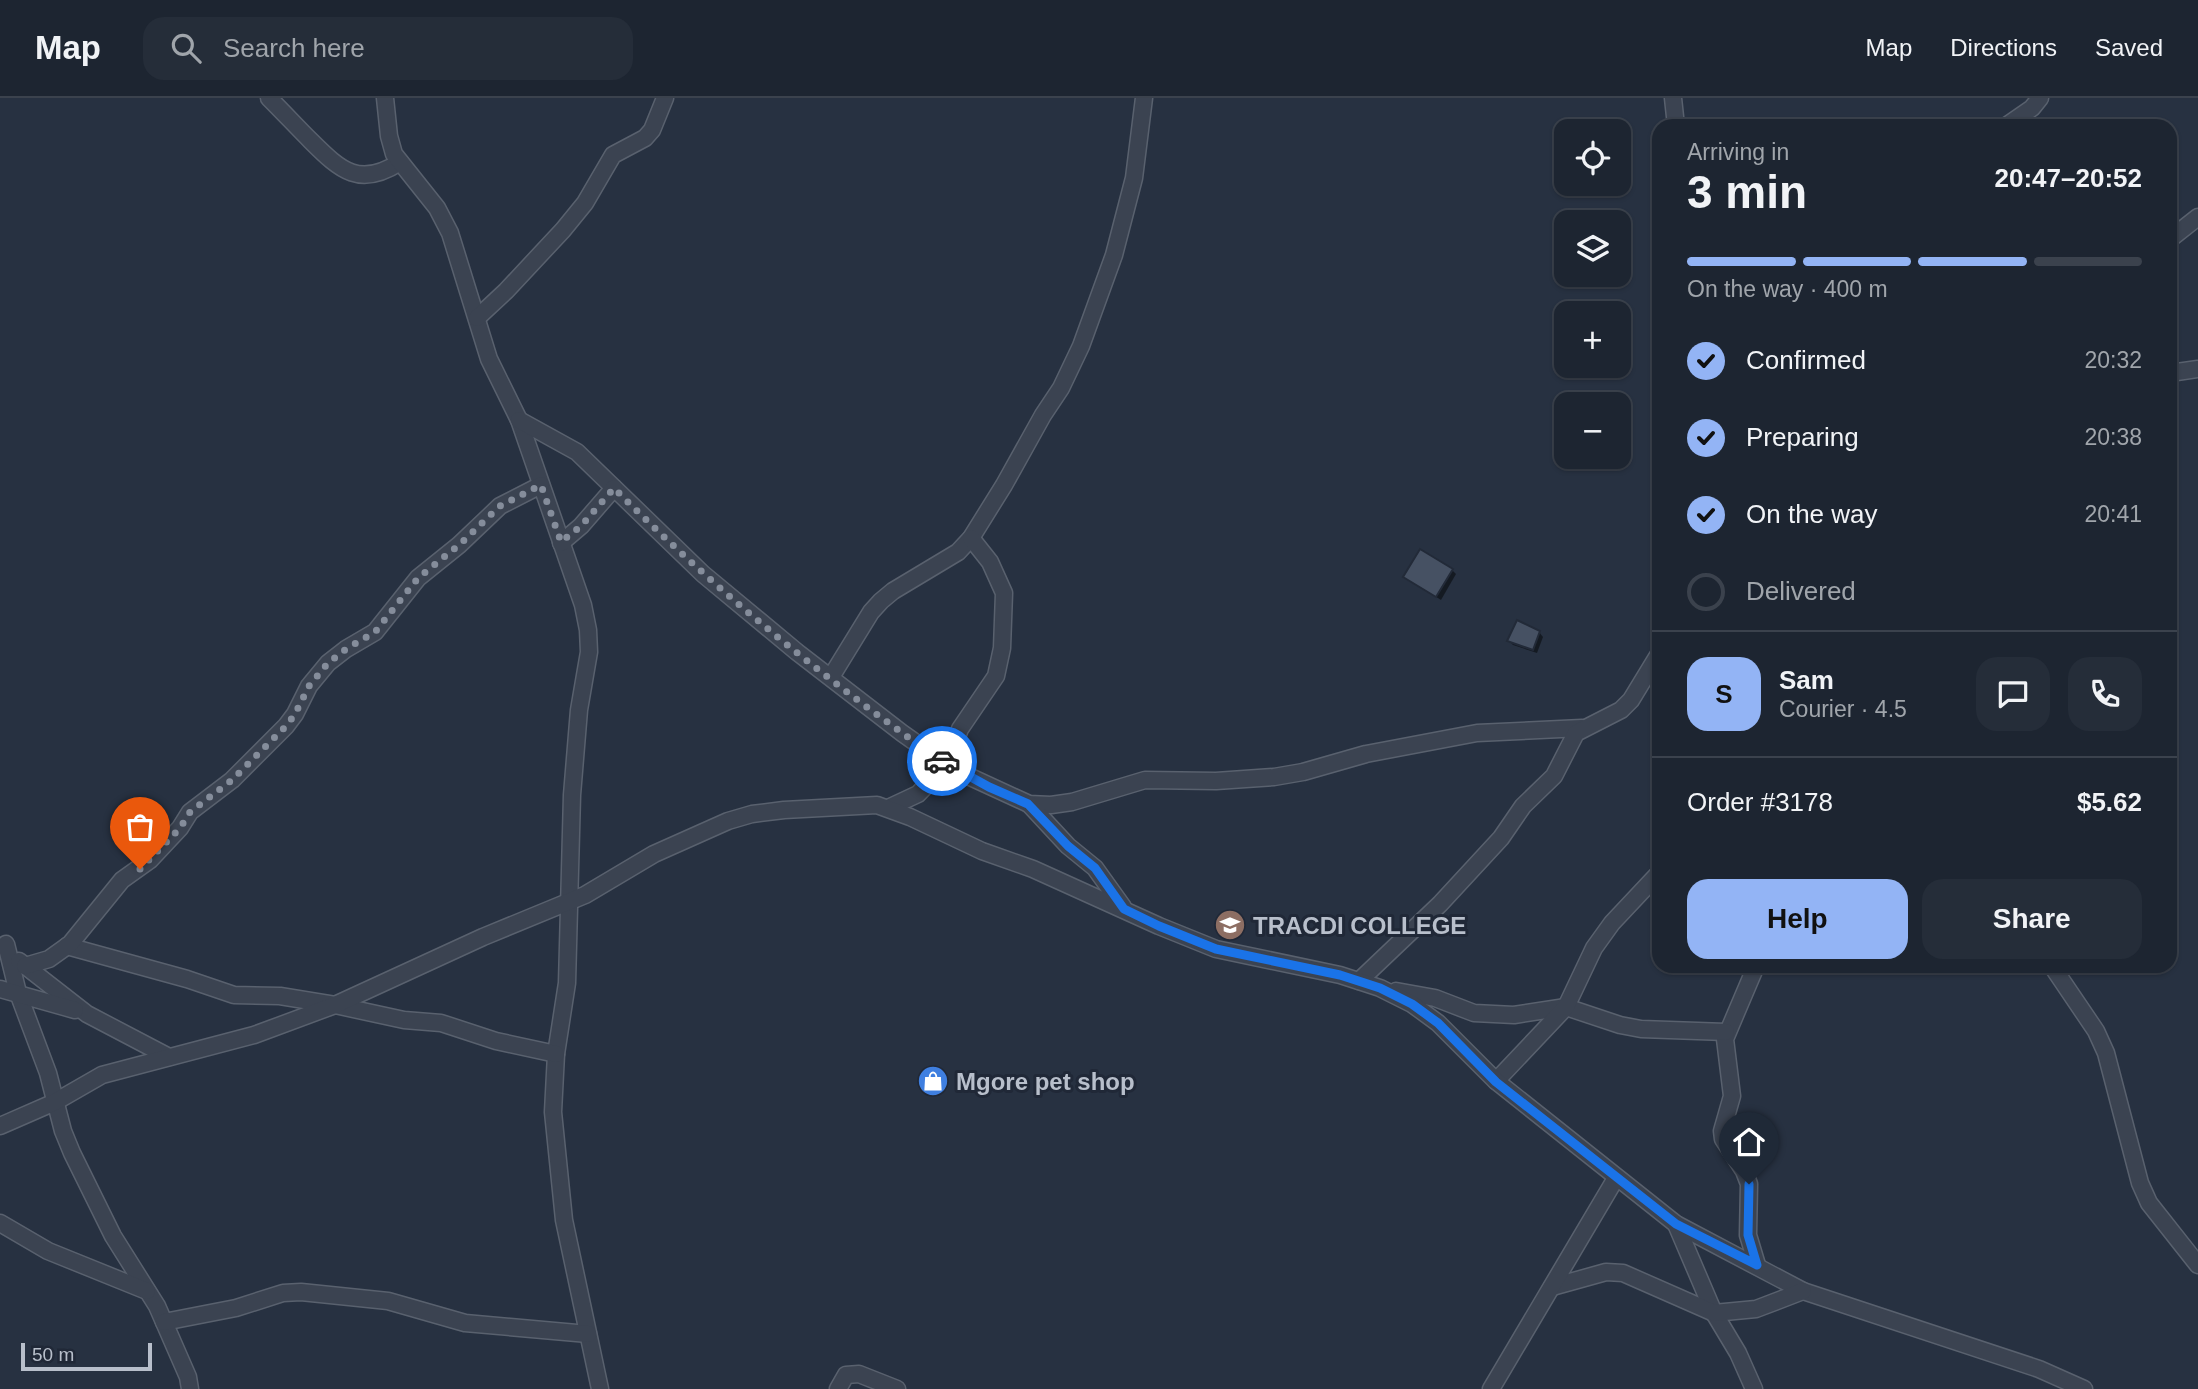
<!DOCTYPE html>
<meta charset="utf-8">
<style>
body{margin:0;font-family:Arial,sans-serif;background:#252d39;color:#f1f3f6;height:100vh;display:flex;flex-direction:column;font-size:26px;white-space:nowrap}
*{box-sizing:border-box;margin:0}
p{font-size:23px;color:#a0a5ab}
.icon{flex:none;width:38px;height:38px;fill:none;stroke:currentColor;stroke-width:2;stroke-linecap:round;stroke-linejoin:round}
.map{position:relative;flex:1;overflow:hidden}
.details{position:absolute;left:1652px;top:21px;width:525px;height:854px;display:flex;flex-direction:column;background:#1d2531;border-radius:21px;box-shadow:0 2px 5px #0004,0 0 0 2px #3b424d}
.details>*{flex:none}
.tools{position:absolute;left:1554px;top:21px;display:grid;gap:14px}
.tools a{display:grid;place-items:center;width:77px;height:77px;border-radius:14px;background:#1d2531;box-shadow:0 2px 5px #0004,0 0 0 2px #3b424d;font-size:35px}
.scale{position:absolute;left:21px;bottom:18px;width:131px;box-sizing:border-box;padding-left:7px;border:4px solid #b8bfcb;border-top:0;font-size:19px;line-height:24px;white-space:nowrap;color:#b8bfcb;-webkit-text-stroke:5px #202837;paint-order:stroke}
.pin{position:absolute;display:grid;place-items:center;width:60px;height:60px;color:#fff;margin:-72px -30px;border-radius:50% 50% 50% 0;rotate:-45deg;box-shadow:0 0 7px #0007}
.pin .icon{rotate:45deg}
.courier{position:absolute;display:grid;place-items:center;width:70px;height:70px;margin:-35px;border:5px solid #1a73e8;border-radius:50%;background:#fff;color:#222;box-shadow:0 2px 9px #0007}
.overview em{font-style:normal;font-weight:700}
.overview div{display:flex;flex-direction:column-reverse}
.overview{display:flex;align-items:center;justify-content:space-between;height:119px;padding:0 35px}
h1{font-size:46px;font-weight:700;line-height:52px}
.bar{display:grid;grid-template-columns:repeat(4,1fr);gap:10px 7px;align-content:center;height:84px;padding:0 35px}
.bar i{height:9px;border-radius:5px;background:#3b424d}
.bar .on{background:#93b4f5}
.bar p{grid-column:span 4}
.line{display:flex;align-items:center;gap:18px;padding:0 35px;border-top:2px solid #3b424d}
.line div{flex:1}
.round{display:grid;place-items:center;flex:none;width:74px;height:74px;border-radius:21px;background:#252d39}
ol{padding:0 35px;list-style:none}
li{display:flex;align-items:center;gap:21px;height:77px}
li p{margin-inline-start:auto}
li .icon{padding:7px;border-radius:50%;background:#93b4f5;color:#111;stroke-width:4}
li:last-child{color:#a0a5ab}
li i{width:38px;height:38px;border:4px solid #3b424d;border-radius:50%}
.action{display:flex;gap:14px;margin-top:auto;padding:14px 35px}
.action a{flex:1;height:80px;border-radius:21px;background:#93b4f5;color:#111;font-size:28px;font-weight:700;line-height:80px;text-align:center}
.action a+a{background:#252d39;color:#f1f3f6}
header{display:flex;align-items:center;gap:42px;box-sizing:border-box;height:98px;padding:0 35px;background:#1d2531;border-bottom:2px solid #3b424d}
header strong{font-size:33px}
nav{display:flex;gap:38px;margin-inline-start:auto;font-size:24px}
.search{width:490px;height:63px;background:#252d39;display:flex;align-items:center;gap:18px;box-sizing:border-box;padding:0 24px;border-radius:21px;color:#a0a5ab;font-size:26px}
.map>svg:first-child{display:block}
.shadow{fill:#0007}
.building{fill:#465163;stroke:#222a38;stroke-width:2}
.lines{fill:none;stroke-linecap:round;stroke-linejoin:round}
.street-casing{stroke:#59616e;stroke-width:19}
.street{stroke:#3b4351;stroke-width:16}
.done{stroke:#858d9b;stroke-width:7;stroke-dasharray:0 12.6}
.route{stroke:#1a73e8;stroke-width:9}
.labels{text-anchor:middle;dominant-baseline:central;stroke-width:6;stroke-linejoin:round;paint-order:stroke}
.poi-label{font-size:24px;font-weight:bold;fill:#b8bfcb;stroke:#202837;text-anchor:start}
</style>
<header>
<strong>Map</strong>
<div class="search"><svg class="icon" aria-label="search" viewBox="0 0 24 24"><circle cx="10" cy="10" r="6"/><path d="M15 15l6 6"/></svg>Search here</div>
<nav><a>Map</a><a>Directions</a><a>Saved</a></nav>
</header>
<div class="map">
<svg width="2198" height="1291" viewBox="0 0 2198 1291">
<rect width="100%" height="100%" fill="#273141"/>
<g class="shadow">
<path d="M 1452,472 L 1456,476 L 1441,502 L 1405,479 Z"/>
<path d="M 1539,534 L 1543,539 L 1537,555 L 1513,547 L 1509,543 Z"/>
</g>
<g class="building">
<path d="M 1420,451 L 1453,471 L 1436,499 L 1403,479 Z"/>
<path d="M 1517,522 L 1540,533 L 1533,552 L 1507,543 Z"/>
</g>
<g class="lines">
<g class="street-casing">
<g id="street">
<path d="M 269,0 C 283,14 297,29 311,43 C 341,73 360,90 400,64"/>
<path d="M 385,0 L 389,38 L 394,56 L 437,110 L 450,135 L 489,261 L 519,322 L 583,507 L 588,532 L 589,554 L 579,612 L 572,697 L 567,885 L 556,956 L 553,1014 L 564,1122 L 600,1291"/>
<path d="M 1673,0 L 1676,28"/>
<path d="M 2006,28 L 2032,10 L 2040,0"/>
<path d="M 2170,141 L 2198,119"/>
<path d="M 477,220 L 506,193 L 563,132 L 585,105 L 613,57 L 645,40 L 652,32 L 665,0"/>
<path d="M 2170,275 L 2198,271"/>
<path d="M 519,322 L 577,354 L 703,476 L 797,554 L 902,635 L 953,671 L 1029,706 L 1051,707 L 1072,704 L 1145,682 L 1216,683 L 1274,679 L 1303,674 L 1366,656 L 1477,635 L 1582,630"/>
<path d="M 561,445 L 581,428 L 614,390"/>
<path d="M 831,579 L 871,514 L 881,503 L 893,493 L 958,454 L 971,440 L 1004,387 L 1043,317 L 1061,290 L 1081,248 L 1114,157 L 1134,80 L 1144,0"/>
<path d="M 1029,706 L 1068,748 L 1095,770 L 1123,809"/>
<path d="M 888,710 L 918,696 L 947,666 L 960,631 L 996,578 L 1002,550 L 1004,495 L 990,464 L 971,440"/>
<path d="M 6,846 L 18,895 L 48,975 L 63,1033 L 72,1055 L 113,1138 L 157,1208 L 188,1279 L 190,1291"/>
<path d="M 67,848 L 187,881 L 234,897 L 280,898 L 335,907 L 404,922 L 441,925 L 496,943 L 556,956"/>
<path d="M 19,863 L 87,916 L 169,959"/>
<path d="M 25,868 L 49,861 L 70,846 L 122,782 L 150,762 L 180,730 L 190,714 L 232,682 L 286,628 L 295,616 L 309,588 L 328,565 L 346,551 L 375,534 L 418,480 L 459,447 L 500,408 L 541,387"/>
<path d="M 1756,868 L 1725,941 L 1732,998 L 1722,1033 L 1723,1041 L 1744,1073 L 1749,1086 L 1748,1137 L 1757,1167"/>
<path d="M 2052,868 L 2096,933 L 2106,955 L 2140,1085 L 2149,1105 L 2198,1167"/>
<path d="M 1359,883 L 1440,806 L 1501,740 L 1523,708 L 1554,678 L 1576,635 L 1621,612 L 1631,602 L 1659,556"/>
<path d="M 0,891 L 75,912"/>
<path d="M 1396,893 L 1435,900 L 1474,915 L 1514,917 L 1566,909 L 1620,927 L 1641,931 L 1726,934"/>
<path d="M 1496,983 L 1566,909 L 1594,850 L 1612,825 L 1659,775"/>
<path d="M 0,1028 L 55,1004 L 102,977 L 254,937 L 335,907 L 483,839 L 585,797 L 654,756 L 728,723 L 752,716 L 784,712 L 877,707 L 910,719 L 982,753 L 1033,771 L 1159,828 L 1216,851 L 1340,877 L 1380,890 L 1412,906 L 1438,925 L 1496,983 L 1676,1126 L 1803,1193 L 2039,1271 L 2084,1291"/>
<path d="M 0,1125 L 48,1153 L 147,1193"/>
<path d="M 1676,1126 L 1714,1215 L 1738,1255 L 1754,1291"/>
<path d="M 1552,1189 L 1606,1174 L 1623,1175 L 1714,1215 L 1756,1211 L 1803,1193"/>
<path d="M 164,1224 L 236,1210 L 283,1195 L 301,1194 L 388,1203 L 465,1225 L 588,1236"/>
<path d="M 838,1291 L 846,1277 L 859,1276 L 897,1291"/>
<path d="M 1491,1291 L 1616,1080"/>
</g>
</g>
<use href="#street" class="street"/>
</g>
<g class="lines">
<path class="done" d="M 140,771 L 180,730 L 190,714 L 232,682 L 286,628 L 295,616 L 309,588 L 328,565 L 346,551 L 375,534 L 418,480 L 459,447 L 500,408 L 541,387 L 561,444 L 581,428 L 614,390 C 714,491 825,582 942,663"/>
<path class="route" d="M 942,663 L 989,689 L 1028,706 L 1068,748 L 1095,770 L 1124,811 L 1159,828 L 1216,851 L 1340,877 L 1380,890 L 1412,906 L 1438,925 L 1496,984 L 1676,1126 L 1757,1167 L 1748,1137 L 1749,1086"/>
</g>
<defs>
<g id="university-disc" transform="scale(1.575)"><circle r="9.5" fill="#8d6e63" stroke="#202837"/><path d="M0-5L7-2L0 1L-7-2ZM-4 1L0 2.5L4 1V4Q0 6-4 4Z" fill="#fff"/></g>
<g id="shop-disc" transform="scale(1.575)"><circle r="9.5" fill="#3f7fe0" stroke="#202837"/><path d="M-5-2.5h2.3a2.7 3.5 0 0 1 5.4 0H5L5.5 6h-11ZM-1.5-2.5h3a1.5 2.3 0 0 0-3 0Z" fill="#fff"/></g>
</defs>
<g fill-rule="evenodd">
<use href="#university-disc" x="1230" y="827"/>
<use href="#shop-disc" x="933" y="983"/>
</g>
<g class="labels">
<g class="poi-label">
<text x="1253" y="827">TRACDI COLLEGE</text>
<text x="956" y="983">Mgore pet shop</text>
</g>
</g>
</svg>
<div class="tools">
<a><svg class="icon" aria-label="locate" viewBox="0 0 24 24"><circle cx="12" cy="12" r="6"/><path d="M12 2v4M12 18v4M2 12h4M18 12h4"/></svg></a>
<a><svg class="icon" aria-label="layers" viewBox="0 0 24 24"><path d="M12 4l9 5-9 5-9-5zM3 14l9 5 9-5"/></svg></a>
<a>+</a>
<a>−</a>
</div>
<div class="scale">50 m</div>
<div class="pin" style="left:140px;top:771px;background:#ea580c"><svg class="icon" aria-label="bag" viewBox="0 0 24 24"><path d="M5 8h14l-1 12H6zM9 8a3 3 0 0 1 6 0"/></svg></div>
<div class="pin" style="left:1749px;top:1086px;background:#1f2937"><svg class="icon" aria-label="home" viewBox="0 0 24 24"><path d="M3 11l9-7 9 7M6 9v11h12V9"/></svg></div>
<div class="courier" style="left:942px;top:663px"><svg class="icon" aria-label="car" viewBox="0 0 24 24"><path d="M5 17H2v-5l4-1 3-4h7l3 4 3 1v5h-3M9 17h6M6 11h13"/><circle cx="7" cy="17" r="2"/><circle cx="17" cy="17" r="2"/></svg></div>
<section class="details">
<div class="overview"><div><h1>3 min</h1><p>Arriving in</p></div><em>20:47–20:52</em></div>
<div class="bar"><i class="on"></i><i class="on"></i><i class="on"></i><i></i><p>On the way · 400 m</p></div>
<ol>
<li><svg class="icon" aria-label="check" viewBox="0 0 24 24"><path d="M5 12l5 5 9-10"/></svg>Confirmed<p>20:32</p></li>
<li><svg class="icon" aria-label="check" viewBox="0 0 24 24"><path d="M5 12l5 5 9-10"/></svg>Preparing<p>20:38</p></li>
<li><svg class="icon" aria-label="check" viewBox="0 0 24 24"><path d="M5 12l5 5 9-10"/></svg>On the way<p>20:41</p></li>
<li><i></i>Delivered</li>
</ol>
<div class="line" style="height:126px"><b class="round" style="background:#93b4f5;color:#111">S</b><div><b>Sam</b><p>Courier · 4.5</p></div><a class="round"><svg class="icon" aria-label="chat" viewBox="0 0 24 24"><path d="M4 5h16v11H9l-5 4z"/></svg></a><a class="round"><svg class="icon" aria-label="phone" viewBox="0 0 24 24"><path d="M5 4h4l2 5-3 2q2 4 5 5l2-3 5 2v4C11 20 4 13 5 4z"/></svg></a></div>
<div class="line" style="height:91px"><div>Order #3178</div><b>$5.62</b></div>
<div class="action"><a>Help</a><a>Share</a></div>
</section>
</div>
